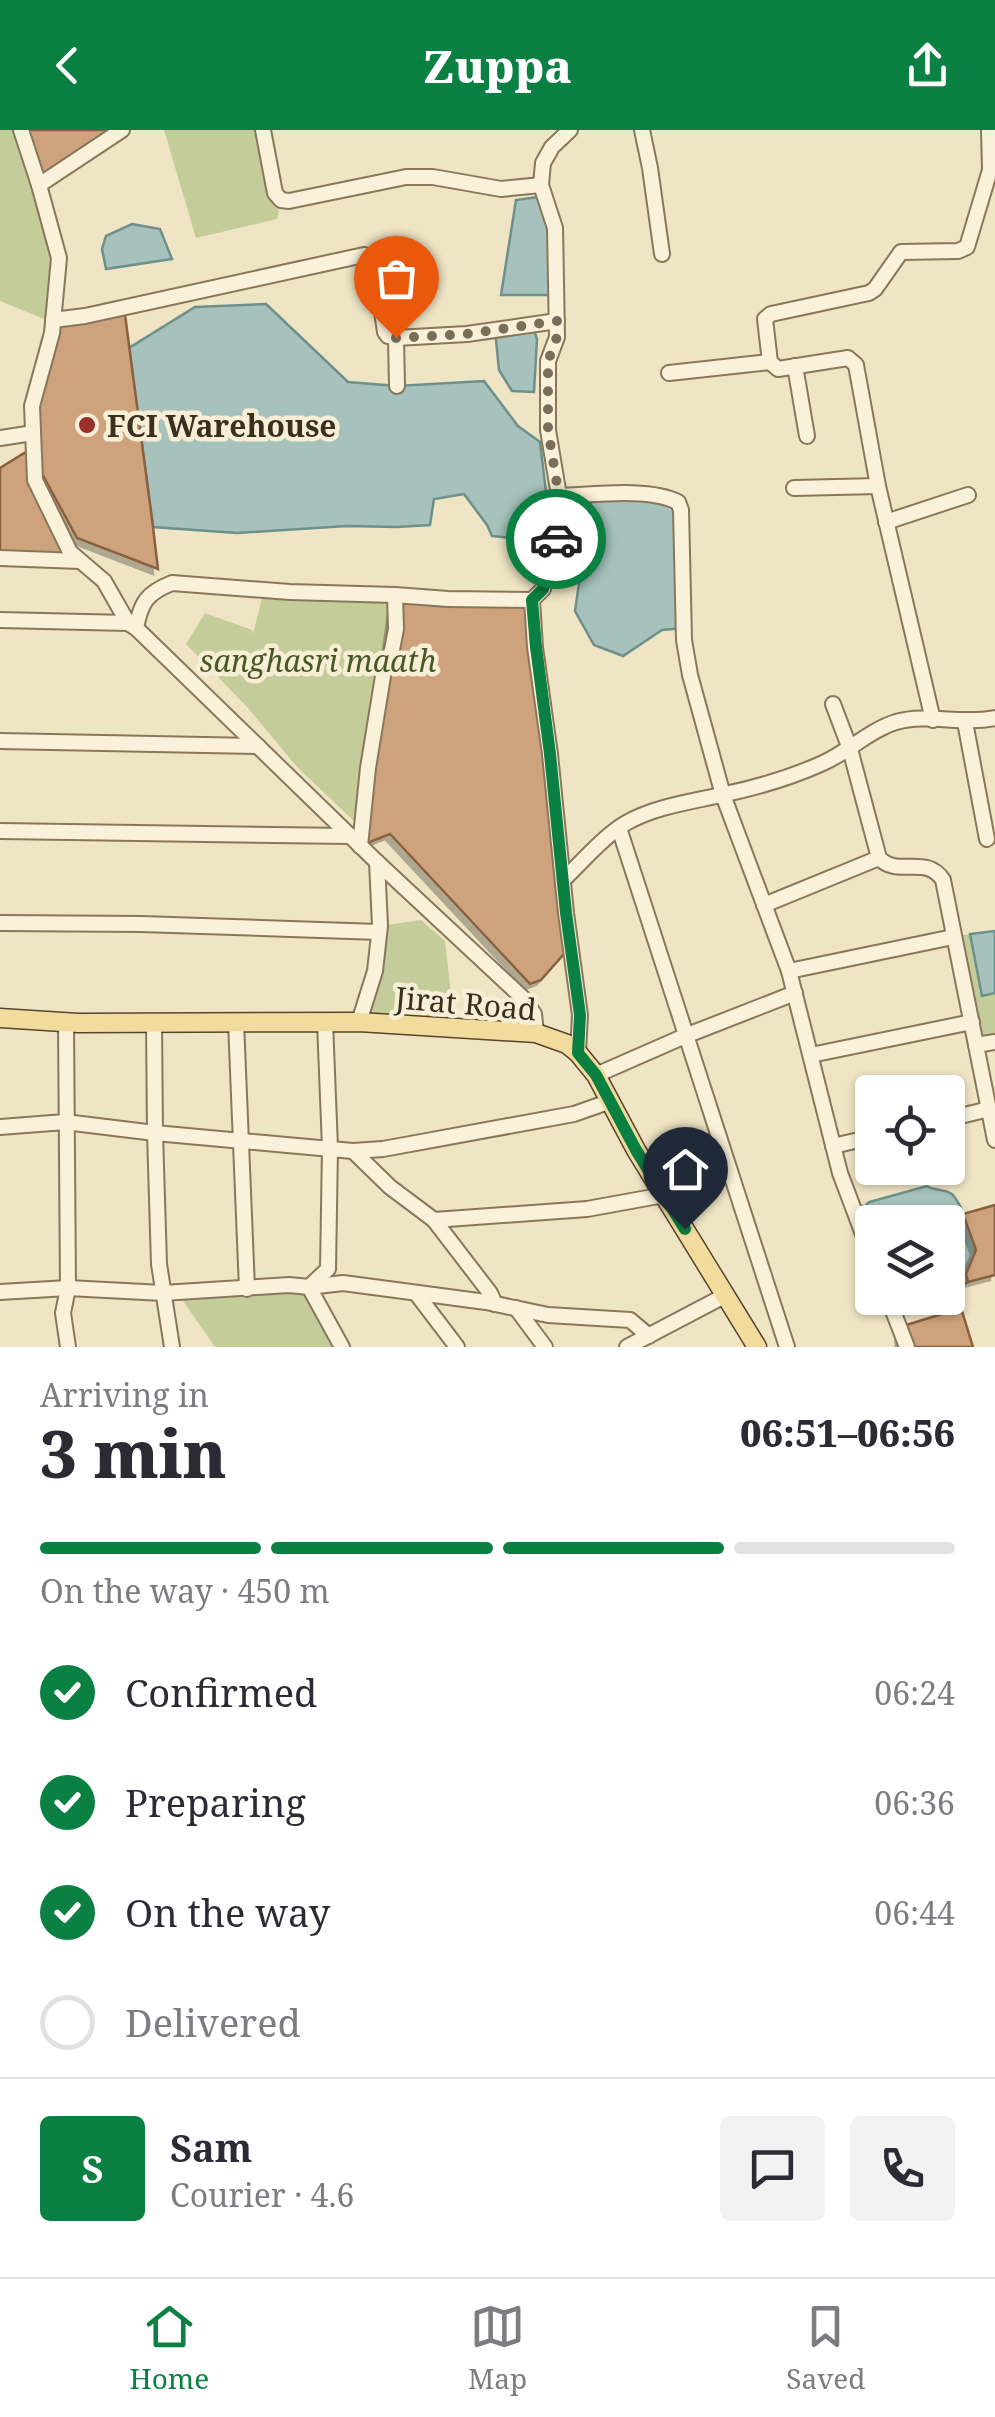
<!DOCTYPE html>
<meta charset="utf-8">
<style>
body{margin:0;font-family:"Noto Serif",serif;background:#f2f2f3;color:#2b2b33;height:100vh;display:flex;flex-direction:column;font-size:38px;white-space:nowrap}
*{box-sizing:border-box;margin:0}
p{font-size:32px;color:#7c7c81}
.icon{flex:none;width:55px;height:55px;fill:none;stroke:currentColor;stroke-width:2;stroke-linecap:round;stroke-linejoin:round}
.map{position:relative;height:1217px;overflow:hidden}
.sheet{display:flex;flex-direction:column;background:#fff;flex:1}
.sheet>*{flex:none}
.tools{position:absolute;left:855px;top:945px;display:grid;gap:20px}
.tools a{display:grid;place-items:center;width:110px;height:110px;border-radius:10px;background:#fff;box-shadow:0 2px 8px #0004;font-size:50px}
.pin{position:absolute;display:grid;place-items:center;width:85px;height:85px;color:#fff;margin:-102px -42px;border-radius:50% 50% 50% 0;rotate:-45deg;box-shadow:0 0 10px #0007}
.pin .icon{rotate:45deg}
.courier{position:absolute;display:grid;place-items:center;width:100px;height:100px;margin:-50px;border:8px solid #0b8043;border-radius:50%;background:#fff;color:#222;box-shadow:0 2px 12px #0007}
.headline em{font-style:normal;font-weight:800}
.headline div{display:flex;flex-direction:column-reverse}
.headline{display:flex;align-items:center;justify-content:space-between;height:170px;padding:0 40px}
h1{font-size:65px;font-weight:800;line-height:75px}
.bar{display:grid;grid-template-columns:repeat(4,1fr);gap:15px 10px;align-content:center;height:120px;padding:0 40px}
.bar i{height:12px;border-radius:8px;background:#e1e1e2}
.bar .on{background:#0b8043}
.bar p{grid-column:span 4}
.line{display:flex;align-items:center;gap:25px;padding:0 40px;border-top:2px solid #e1e1e2}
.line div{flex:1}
.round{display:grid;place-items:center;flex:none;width:105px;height:105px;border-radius:10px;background:#f2f2f3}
ol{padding:0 40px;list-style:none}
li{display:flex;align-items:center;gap:30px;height:110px}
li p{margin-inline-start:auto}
li .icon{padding:10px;border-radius:50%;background:#0b8043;color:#fff;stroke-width:4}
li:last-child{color:#7c7c81}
li i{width:55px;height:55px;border:5px solid #e1e1e2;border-radius:50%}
header{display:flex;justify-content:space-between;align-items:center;height:130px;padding:0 40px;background:#0b8043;color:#fff;font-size:45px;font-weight:800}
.tabs{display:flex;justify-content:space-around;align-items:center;height:140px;border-top:2px solid #e1e1e2;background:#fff;font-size:28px;color:#7c7c81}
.tabs a{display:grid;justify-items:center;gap:5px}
.tabs .on{color:#0b8043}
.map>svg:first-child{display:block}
.green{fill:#c4cd99}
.water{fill:#a7c2bc;stroke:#6d918a;stroke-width:2.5}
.building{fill:#cda27b;stroke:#896140;stroke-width:2.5;filter:url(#shadow)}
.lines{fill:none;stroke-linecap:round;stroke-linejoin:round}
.minor-casing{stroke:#8a775b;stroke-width:18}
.major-casing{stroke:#58442f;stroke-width:21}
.minor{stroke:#f9f1d9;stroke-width:14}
.major{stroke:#f2dc9d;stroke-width:18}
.done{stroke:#796e59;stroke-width:10;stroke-dasharray:0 18}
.route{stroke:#0b8043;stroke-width:12}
.poi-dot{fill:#99302a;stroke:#f6eed5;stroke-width:4}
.labels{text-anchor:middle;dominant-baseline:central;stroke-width:9;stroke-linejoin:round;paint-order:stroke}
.poi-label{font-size:30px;font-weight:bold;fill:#3a2e1f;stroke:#f6eed5;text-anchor:start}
.park-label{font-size:30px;font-style:italic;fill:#475725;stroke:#f6eed5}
.street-label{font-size:30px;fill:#3a2e1f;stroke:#f6eed5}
</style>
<header><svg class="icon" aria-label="back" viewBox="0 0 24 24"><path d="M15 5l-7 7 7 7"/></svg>Zuppa<svg class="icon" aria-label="share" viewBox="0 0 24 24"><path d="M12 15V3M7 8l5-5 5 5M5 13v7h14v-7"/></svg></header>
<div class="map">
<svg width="995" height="1217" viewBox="0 0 995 1217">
<defs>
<filter id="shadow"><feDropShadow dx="-5" dy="5" stdDeviation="0" flood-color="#0004"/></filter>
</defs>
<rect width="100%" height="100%" fill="#efe5c5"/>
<g class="green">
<path d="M 0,0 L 16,0 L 53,133 L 49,191 L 0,171 Z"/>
<path d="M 164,0 L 263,0 L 281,70 L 277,89 L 196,108 Z"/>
<path d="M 264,460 L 395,465 L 357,694 L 297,637 L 248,578 L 186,514 L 205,483 L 252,500 L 253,504 Z"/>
<path d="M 421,790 L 445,811 L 455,898 L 359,892 L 380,796 Z"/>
<path d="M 970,804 L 982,865 L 995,863 L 995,912 L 976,915 L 953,807 Z"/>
<path d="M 309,1157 L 342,1217 L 215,1217 L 177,1162 Z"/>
</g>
<g class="water">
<path d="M 545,66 L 556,165 L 501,165 L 516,70 Z"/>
<path d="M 132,94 L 160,99 L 172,129 L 106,139 L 102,119 L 106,106 Z"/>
<path d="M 266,174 L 348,252 L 397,256 L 484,251 L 518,296 L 540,312 L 546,362 L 535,410 L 492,406 L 487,395 L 464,364 L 434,369 L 430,395 L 397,397 L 347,396 L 237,403 L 153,397 L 129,218 L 195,177 Z"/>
<path d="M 532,194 L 537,209 L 534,262 L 512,261 L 499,240 L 495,200 Z"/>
<path d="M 592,365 L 678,372 L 684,498 L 662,500 L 623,526 L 594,515 L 575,481 Z"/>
<path d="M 995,801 L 995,863 L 982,866 L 970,804 Z"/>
<path d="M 927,1056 C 935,1061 943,1059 950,1063 C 959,1067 976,1111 975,1121 C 974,1134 965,1139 968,1152 L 961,1156 L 948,1156 L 948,1092 L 872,1092 L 872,1128 L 852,1076 L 865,1076 L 869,1072 Z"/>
</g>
<g class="building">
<path d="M 21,0 L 118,0 L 39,55 Z"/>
<path d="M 124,177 L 153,397 L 158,439 L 77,408 L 34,329 L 37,261 L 53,190 Z"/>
<path d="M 34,317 L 35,350 L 80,431 L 0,428 L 0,338 Z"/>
<path d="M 395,465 L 532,470 L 570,817 L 541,850 L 530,854 L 390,704 L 360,716 Z"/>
<path d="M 995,1075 L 995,1145 L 968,1152 L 966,1144 L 976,1120 L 963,1084 Z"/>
<path d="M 961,1178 L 973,1217 L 901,1217 L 900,1197 Z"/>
</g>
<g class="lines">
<g class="minor-casing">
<g id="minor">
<path d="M 21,0 L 39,55 L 59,128 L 52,203 L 32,276 L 35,350 L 70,422 L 104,451 L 128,493"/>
<path d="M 263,0 L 275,63 L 281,70 L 289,71 L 406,47 L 433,47 L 501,59 L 541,55"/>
<path d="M 570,0 L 552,17 L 543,33 L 541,55 L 555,98 L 557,207 L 548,231 L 548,300 L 559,366 L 557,406 L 543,459 L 532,470 L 535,517 L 550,624 L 566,783 L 580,885 L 578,923"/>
<path d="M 642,0 L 650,38 L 662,124"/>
<path d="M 39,55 L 122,0"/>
<path d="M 53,190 L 85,186 L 364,125 L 375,135 L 385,202 L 388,206 L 396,208 L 467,204 L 557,191"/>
<path d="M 396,208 L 397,256"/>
<path d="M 795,236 L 807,306"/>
<path d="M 669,243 L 770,232"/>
<path d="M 0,308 L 33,303"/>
<path d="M 794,358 L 878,356"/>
<path d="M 559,366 C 593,365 648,357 678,372 L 681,380 L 684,510 L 690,545 L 723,665 L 789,841 L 840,1043 L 872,1128"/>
<path d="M 886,392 L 968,365"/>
<path d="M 0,428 L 80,431"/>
<path d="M 0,490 L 128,493 L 136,498 L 377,732 L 524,869 L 534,884 L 536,903"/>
<path d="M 136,498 C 141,472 147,463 172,453 L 290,462 L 395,465"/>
<path d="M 833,574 L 850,619 L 879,728 C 898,748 926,724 943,750 L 995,1010"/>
<path d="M 933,590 L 878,356 L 856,235 L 848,228 L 778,239 L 770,232 L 765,189 L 771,184 L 869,163 L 875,159 L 901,122 L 958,121 L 967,117 L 990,40 L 989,0"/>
<path d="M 965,592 L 987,709"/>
<path d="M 0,611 L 258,616"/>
<path d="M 619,698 L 787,1217"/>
<path d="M 0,701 L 349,706"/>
<path d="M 360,716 L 368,638 L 384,540 L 392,520 L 396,499 L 395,465 L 448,469 L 532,470"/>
<path d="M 563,750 C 581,733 605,705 626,693 C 654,677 689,672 721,665 C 755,658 790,648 823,633 C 848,622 870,600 896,592 C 928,583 962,595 995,588"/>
<path d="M 764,775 L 879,728"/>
<path d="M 0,793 L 141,794 L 379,802"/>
<path d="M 789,841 L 953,807"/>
<path d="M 66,892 L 68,1158 L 63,1183 L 68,1217"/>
<path d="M 154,892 L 155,1003 L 159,1134 L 172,1217"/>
<path d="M 236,892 L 247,1159"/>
<path d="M 325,892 L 330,1018 L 328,1139 L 309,1157 L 342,1217"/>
<path d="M 359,892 L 375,841 L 380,796 L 377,732"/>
<path d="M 976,915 L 995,912"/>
<path d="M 811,925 L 972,892"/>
<path d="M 596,945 L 685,906 L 795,863"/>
<path d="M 948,989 L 989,979"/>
<path d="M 0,997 L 65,992 L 155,1003 L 353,1021 L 383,1019 L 574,984 L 611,971"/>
<path d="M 833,1016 L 872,1007"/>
<path d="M 353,1021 L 390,1057 L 434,1090 L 587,1079 L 664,1065"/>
<path d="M 434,1090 L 490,1163 L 495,1174"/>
<path d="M 0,1162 L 68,1158 L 163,1163 L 289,1155 L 309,1157 L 343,1153 L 486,1172 L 548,1185 L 630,1190 L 649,1206"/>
<path d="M 416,1163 L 457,1217"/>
<path d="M 888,1168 L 907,1217"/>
<path d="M 516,1178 L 545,1217"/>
<path d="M 627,1217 L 726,1165"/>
</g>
</g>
<g class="major-casing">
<path id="major" d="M 0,888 L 78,893 L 359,892 L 536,903 L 567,914 L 578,923 L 596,945 L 636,1020 L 757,1217"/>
</g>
<use href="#minor" class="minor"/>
<use href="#major" class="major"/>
</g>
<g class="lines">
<path class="done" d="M 396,208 L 466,204 L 557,191 L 557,207 L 548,231 L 548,300 L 559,366 L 556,409"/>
<path class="route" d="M 556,409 L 543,459 L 532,470 L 536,517 L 550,624 L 566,783 L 580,885 L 578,923 L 596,945 L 636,1020 L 685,1099"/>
</g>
<circle class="poi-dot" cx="87" cy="295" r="10"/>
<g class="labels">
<g class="poi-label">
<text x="107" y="295">FCI Warehouse</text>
</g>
<g class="park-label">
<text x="318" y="530">sanghasri maath</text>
</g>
<g class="street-label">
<text transform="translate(466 873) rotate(5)">Jirat Road</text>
</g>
</g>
</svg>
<div class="tools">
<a><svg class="icon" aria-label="locate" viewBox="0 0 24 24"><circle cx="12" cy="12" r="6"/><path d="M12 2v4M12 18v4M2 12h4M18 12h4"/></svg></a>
<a><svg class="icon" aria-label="layers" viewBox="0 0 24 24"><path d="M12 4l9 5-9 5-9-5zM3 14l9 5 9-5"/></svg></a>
</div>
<div class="pin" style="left:396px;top:208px;background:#ea580c"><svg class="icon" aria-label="bag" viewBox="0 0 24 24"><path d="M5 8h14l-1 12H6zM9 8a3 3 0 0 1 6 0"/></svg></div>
<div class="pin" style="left:685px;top:1099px;background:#1f2937"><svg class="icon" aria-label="home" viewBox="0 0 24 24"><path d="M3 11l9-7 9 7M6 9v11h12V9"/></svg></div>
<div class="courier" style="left:556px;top:409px"><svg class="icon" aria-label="car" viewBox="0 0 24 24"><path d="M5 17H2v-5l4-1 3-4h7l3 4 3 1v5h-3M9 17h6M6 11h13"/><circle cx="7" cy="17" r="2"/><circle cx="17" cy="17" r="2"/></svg></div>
</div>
<section class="sheet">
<div class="headline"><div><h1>3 min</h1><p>Arriving in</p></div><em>06:51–06:56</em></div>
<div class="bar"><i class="on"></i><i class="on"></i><i class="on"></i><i></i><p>On the way · 450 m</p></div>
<ol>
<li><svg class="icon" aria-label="check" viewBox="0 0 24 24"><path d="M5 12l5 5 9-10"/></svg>Confirmed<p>06:24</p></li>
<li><svg class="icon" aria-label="check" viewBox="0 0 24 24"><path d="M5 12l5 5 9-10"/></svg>Preparing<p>06:36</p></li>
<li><svg class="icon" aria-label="check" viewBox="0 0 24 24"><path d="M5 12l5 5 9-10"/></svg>On the way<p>06:44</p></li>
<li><i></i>Delivered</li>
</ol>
<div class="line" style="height:180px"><b class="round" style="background:#0b8043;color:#fff">S</b><div><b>Sam</b><p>Courier · 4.6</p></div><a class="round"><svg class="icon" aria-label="chat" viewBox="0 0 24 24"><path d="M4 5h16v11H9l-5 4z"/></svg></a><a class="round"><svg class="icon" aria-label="phone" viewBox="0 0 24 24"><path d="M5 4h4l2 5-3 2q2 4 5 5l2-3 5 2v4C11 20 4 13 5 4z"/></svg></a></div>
</section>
<nav class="tabs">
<a class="on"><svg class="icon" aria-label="home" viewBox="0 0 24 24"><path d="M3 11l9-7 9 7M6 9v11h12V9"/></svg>Home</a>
<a><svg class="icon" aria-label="map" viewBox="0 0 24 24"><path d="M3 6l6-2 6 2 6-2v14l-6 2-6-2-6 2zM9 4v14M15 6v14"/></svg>Map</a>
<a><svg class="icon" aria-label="saved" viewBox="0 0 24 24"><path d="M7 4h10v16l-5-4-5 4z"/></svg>Saved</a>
</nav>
